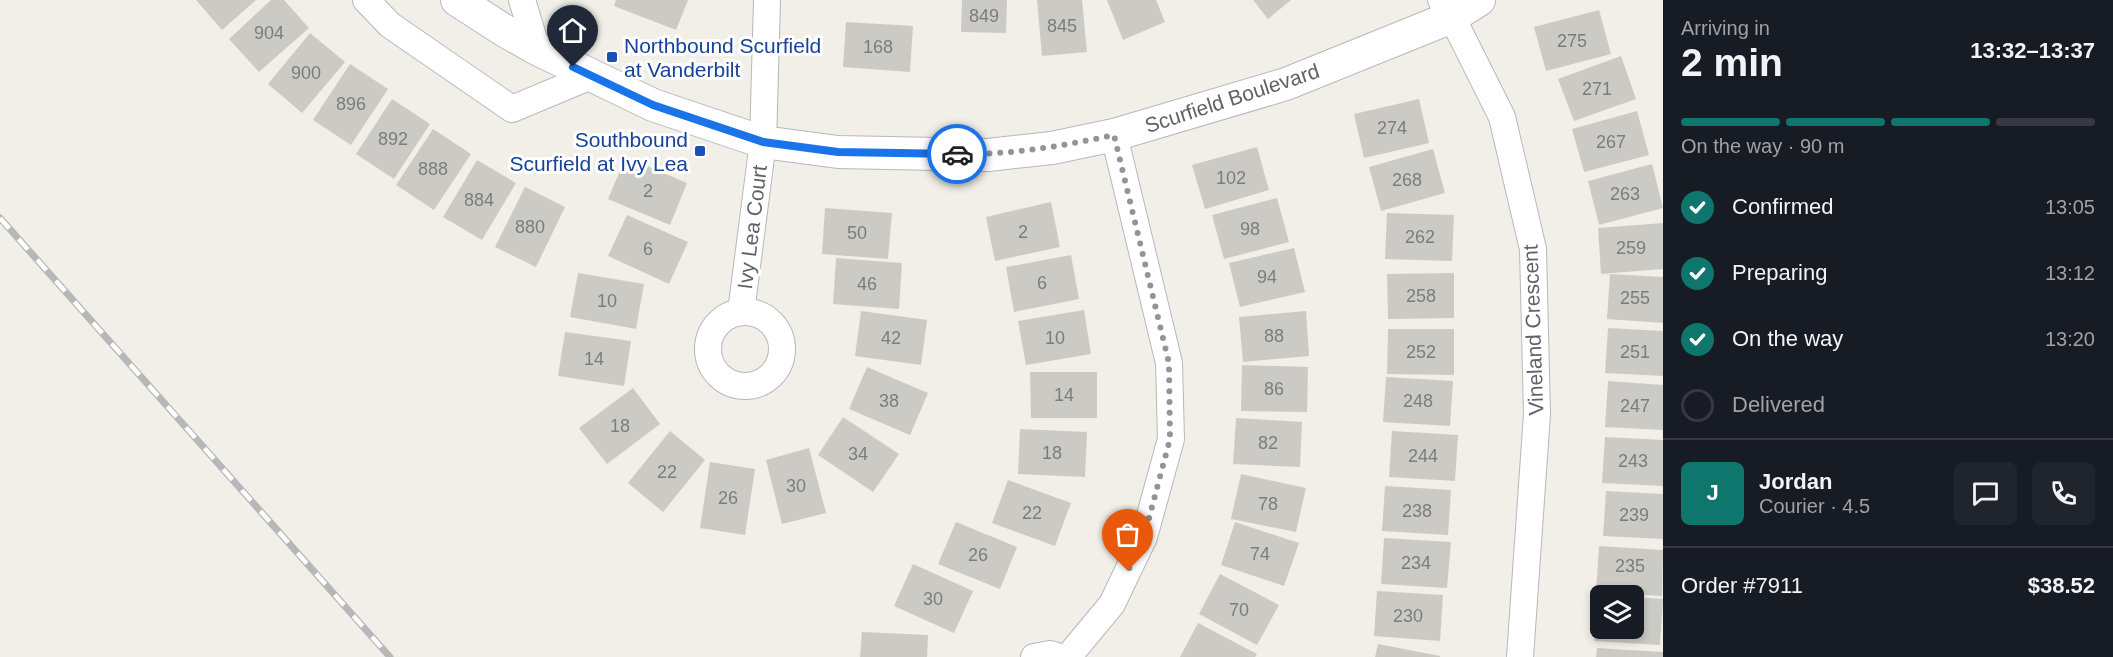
<!DOCTYPE html>
<meta charset="utf-8">
<style>
body{margin:0;font-family:Helvetica,sans-serif;background:#20242c;color:#f1f3f6;height:100vh;display:flex;flex-direction:column;font-size:22px;white-space:nowrap}
*{box-sizing:border-box;margin:0}
p{font-size:20px;color:#9ea1a6}
.icon{flex:none;width:33px;height:33px;fill:none;stroke:currentColor;stroke-width:2;stroke-linecap:round;stroke-linejoin:round}
.map{position:relative;flex:1;overflow:hidden}
.details{display:flex;flex-direction:column;background:#171b24;width:450px}
.details>*{flex:none}
.tools{position:absolute;left:1590px;top:585px;display:grid;gap:12px}
.tools a{display:grid;place-items:center;width:54px;height:54px;border-radius:9px;background:#171b24;box-shadow:0 3px 9px #0003;font-size:30px}
.pin{position:absolute;display:grid;place-items:center;width:51px;height:51px;color:#fff;margin:-62px -26px;border-radius:50% 50% 50% 0;rotate:-45deg;box-shadow:0 0 6px #0007}
.pin .icon{rotate:45deg}
.courier{position:absolute;display:grid;place-items:center;width:60px;height:60px;margin:-30px;border:4px solid #1a73e8;border-radius:50%;background:#fff;color:#222;box-shadow:0 2px 8px #0007}
.overview em{font-style:normal;font-weight:800}
.overview div{display:flex;flex-direction:column-reverse}
.overview{display:flex;align-items:center;justify-content:space-between;height:102px;padding:0 18px}
h1{font-size:39px;font-weight:800;line-height:45px}
.bar{display:grid;grid-template-columns:repeat(4,1fr);gap:9px 6px;align-content:center;height:72px;padding:0 18px}
.bar i{height:8px;border-radius:4px;background:#363941}
.bar .active{background:#0f766e}
.bar p{grid-column:span 4}
.line{display:flex;align-items:center;gap:15px;padding:0 18px;border-top:2px solid #363941}
.line div{flex:1}
.round{display:grid;place-items:center;flex:none;width:63px;height:63px;border-radius:9px;background:#20242c}
ol{padding:0 18px;list-style:none}
li{display:flex;align-items:center;gap:18px;height:66px}
li p{margin-inline-start:auto}
li .icon{padding:6px;border-radius:50%;background:#0f766e;color:#fff;stroke-width:4}
li:last-child{color:#9ea1a6}
li i{width:33px;height:33px;border:3px solid #363941;border-radius:50%}
main{display:flex;flex:1;min-height:0}
.map>svg:first-child{display:block}
.building{fill:#cccac5}
.lines{fill:none;stroke-linecap:round;stroke-linejoin:round}
.minor-casing{stroke:#b5b8bc;stroke-width:28}
.tertiary-casing{stroke:#b5b8bc;stroke-width:34}
.minor{stroke:#fff;stroke-width:26}
.tertiary{stroke:#fff;stroke-width:32}
.rail-casing{stroke:#b6b7b8;stroke-width:7}
.rail{stroke:#fff;stroke-width:4.5;stroke-dasharray:14;stroke-linecap:butt}
.done{stroke:#929495;stroke-width:6;stroke-dasharray:0 10.8}
.route{stroke:#1a73e8;stroke-width:8}
.transit-dot{fill:#1a4fb4;stroke:#fff;stroke-width:2}
.labels{text-anchor:middle;dominant-baseline:central;stroke-width:6;stroke-linejoin:round;paint-order:stroke}
.number-label{font-size:18px;fill:#7a7d7f}
.transit-label{font-size:21px;fill:#164399;stroke:#fff;text-anchor:start}
.street-label{font-size:21px;fill:#5f6368;stroke:#fff}
</style>
<main>
<div class="map">
<svg width="1663" height="657" viewBox="0 0 1663 657">
<rect width="100%" height="100%" fill="#f1efe8"/>
<g class="building">
<path d="M 196,0 L 256,0 L 222,30 Z"/>
<path d="M 271,0 L 284,0 L 309,28 L 259,72 L 229,39 Z"/>
<path d="M 616,0 L 688,0 L 676,30 L 614,6 Z"/>
<path d="M 962,0 L 1007,0 L 1006,33 L 961,32 Z"/>
<path d="M 1037,0 L 1082,0 L 1087,52 L 1042,56 Z"/>
<path d="M 1107,0 L 1156,0 L 1165,22 L 1123,40 Z"/>
<path d="M 1253,0 L 1291,0 L 1268,19 Z"/>
<path d="M 1599,10 L 1611,54 L 1546,71 L 1534,27 Z"/>
<path d="M 846,22 L 913,26 L 910,72 L 843,67 Z"/>
<path d="M 310,33 L 345,62 L 302,113 L 268,84 Z"/>
<path d="M 1621,56 L 1636,99 L 1574,121 L 1558,79 Z"/>
<path d="M 350,64 L 388,89 L 351,145 L 313,120 Z"/>
<path d="M 392,99 L 430,124 L 394,179 L 356,154 Z"/>
<path d="M 1419,99 L 1429,143 L 1364,158 L 1354,114 Z"/>
<path d="M 1637,111 L 1649,155 L 1584,172 L 1572,129 Z"/>
<path d="M 433,129 L 471,154 L 434,210 L 396,185 Z"/>
<path d="M 1257,147 L 1269,190 L 1205,209 L 1192,165 Z"/>
<path d="M 1433,149 L 1445,193 L 1381,211 L 1369,167 Z"/>
<path d="M 626,157 L 687,183 L 670,225 L 608,199 Z"/>
<path d="M 477,160 L 516,183 L 482,240 L 443,217 Z"/>
<path d="M 1652,164 L 1663,208 L 1599,225 L 1588,181 Z"/>
<path d="M 525,187 L 565,207 L 536,267 L 495,247 Z"/>
<path d="M 1277,198 L 1289,242 L 1224,259 L 1212,215 Z"/>
<path d="M 1051,202 L 1060,247 L 995,261 L 986,217 Z"/>
<path d="M 825,208 L 892,213 L 888,259 L 822,254 Z"/>
<path d="M 1387,213 L 1454,215 L 1452,261 L 1385,259 Z"/>
<path d="M 627,215 L 688,242 L 669,284 L 608,256 Z"/>
<path d="M 1663,223 L 1663,269 L 1601,274 L 1598,228 Z"/>
<path d="M 1294,248 L 1305,292 L 1240,307 L 1229,263 Z"/>
<path d="M 1071,255 L 1079,299 L 1014,312 L 1006,267 Z"/>
<path d="M 836,258 L 902,263 L 899,309 L 833,304 Z"/>
<path d="M 578,273 L 644,284 L 636,329 L 570,317 Z"/>
<path d="M 1454,273 L 1454,318 L 1388,319 L 1387,274 Z"/>
<path d="M 1610,274 L 1663,277 L 1663,323 L 1607,319 Z"/>
<path d="M 1084,310 L 1091,354 L 1026,365 L 1018,321 Z"/>
<path d="M 861,311 L 927,320 L 921,365 L 855,356 Z"/>
<path d="M 1306,311 L 1309,356 L 1243,362 L 1239,317 Z"/>
<path d="M 1608,328 L 1663,331 L 1663,376 L 1605,373 Z"/>
<path d="M 1388,329 L 1454,329 L 1454,375 L 1387,374 Z"/>
<path d="M 565,332 L 631,341 L 624,386 L 558,376 Z"/>
<path d="M 1242,365 L 1308,367 L 1307,412 L 1241,411 Z"/>
<path d="M 867,367 L 928,393 L 910,435 L 849,409 Z"/>
<path d="M 1030,372 L 1097,372 L 1097,418 L 1031,418 Z"/>
<path d="M 1386,377 L 1453,381 L 1450,426 L 1383,422 Z"/>
<path d="M 1608,381 L 1663,385 L 1663,430 L 1605,427 Z"/>
<path d="M 633,388 L 660,424 L 607,464 L 579,428 Z"/>
<path d="M 843,417 L 899,454 L 873,492 L 818,455 Z"/>
<path d="M 1236,418 L 1302,422 L 1300,467 L 1233,464 Z"/>
<path d="M 1020,429 L 1087,432 L 1085,477 L 1018,474 Z"/>
<path d="M 670,431 L 705,460 L 663,512 L 628,483 Z"/>
<path d="M 1392,431 L 1458,435 L 1455,481 L 1389,477 Z"/>
<path d="M 1605,437 L 1663,440 L 1663,486 L 1602,483 Z"/>
<path d="M 809,448 L 826,513 L 782,524 L 766,460 Z"/>
<path d="M 710,462 L 755,469 L 745,535 L 700,528 Z"/>
<path d="M 1241,474 L 1306,488 L 1296,532 L 1231,519 Z"/>
<path d="M 1008,480 L 1071,503 L 1055,546 L 992,523 Z"/>
<path d="M 1385,486 L 1451,490 L 1448,535 L 1382,531 Z"/>
<path d="M 1606,491 L 1663,494 L 1663,539 L 1603,536 Z"/>
<path d="M 956,522 L 1017,547 L 1000,589 L 938,564 Z"/>
<path d="M 1235,522 L 1299,543 L 1284,586 L 1221,565 Z"/>
<path d="M 1384,538 L 1451,542 L 1447,588 L 1381,584 Z"/>
<path d="M 1599,546 L 1663,550 L 1662,596 L 1596,592 Z"/>
<path d="M 913,564 L 973,591 L 954,633 L 894,606 Z"/>
<path d="M 1220,574 L 1279,605 L 1257,645 L 1199,614 Z"/>
<path d="M 1377,591 L 1443,595 L 1440,641 L 1374,636 Z"/>
<path d="M 1597,595 L 1600,596 L 1600,628 L 1634,628 L 1634,597 L 1663,599 L 1660,645 L 1594,641 Z"/>
<path d="M 1198,623 L 1257,654 L 1255,657 L 1180,657 Z"/>
<path d="M 862,632 L 928,635 L 927,657 L 860,657 Z"/>
<path d="M 1378,644 L 1440,656 L 1440,657 L 1375,657 Z"/>
<path d="M 1597,648 L 1663,652 L 1663,657 L 1596,657 Z"/>
</g>
<g class="lines">
<g class="minor-casing">
<g id="minor">
<path d="M 366,0 L 390,25 L 512,109 L 591,76"/>
<path d="M 522,0 L 537,49"/>
<path d="M 1441,0 L 1452,17 L 1502,117 L 1533,249 L 1537,414 L 1520,657"/>
<path d="M 741,312 L 763,142 L 767,0"/>
<circle cx="745" cy="349" r="37"/>
<path d="M 1034,657 L 1050,654 L 1060,657"/>
<path d="M 1068,657 L 1112,604 L 1144,537 L 1171,439 L 1169,363 L 1114,135"/>
</g>
</g>
<g class="tertiary-casing">
<path id="tertiary" d="M 457,0 L 505,31 L 537,49 L 653,105 L 763,142 L 838,152 L 988,155 L 1052,148 L 1114,135 L 1286,84 L 1452,17 L 1479,0"/>
</g>
<use href="#minor" class="minor"/>
<use href="#tertiary" class="tertiary"/>
<g class="rail-casing">
<path id="rail" d="M 0,218 L 390,657"/>
</g>
<use href="#rail" class="rail"/>
</g>
<g class="lines">
<path class="done" d="M 957,154 C 1011,155 1062,146 1114,135 L 1169,363 L 1170,439 L 1144,537 L 1128,571"/>
<path class="route" d="M 573,67 L 653,105 L 763,142 L 838,152 L 957,154"/>
</g>
<g class="transit-dot">
<rect x="606" y="51" width="12" height="12" rx="3"/>
<rect x="694" y="145" width="12" height="12" rx="3"/>
</g>
<g class="labels">
<g class="number-label">
<text x="984" y="16">849</text>
<text x="1062" y="26">845</text>
<text x="269" y="33">904</text>
<text x="1572" y="41">275</text>
<text x="878" y="47">168</text>
<text x="306" y="73">900</text>
<text x="1597" y="89">271</text>
<text x="351" y="104">896</text>
<text x="1392" y="128">274</text>
<text x="393" y="139">892</text>
<text x="1611" y="142">267</text>
<text x="433" y="169">888</text>
<text x="1231" y="178">102</text>
<text x="1407" y="180">268</text>
<text x="648" y="191">2</text>
<text x="1625" y="194">263</text>
<text x="479" y="200">884</text>
<text x="530" y="227">880</text>
<text x="1250" y="229">98</text>
<text x="1023" y="232">2</text>
<text x="857" y="233">50</text>
<text x="1420" y="237">262</text>
<text x="1631" y="248">259</text>
<text x="648" y="249">6</text>
<text x="1267" y="277">94</text>
<text x="1042" y="283">6</text>
<text x="867" y="284">46</text>
<text x="1421" y="296">258</text>
<text x="1635" y="298">255</text>
<text x="607" y="301">10</text>
<text x="1274" y="336">88</text>
<text x="891" y="338">42</text>
<text x="1055" y="338">10</text>
<text x="1421" y="352">252</text>
<text x="1635" y="352">251</text>
<text x="594" y="359">14</text>
<text x="1274" y="389">86</text>
<text x="1064" y="395">14</text>
<text x="889" y="401">38</text>
<text x="1418" y="401">248</text>
<text x="1635" y="406">247</text>
<text x="620" y="426">18</text>
<text x="1268" y="443">82</text>
<text x="1052" y="453">18</text>
<text x="858" y="454">34</text>
<text x="1423" y="456">244</text>
<text x="1633" y="461">243</text>
<text x="667" y="472">22</text>
<text x="796" y="486">30</text>
<text x="728" y="498">26</text>
<text x="1268" y="504">78</text>
<text x="1417" y="511">238</text>
<text x="1032" y="513">22</text>
<text x="1634" y="515">239</text>
<text x="1260" y="554">74</text>
<text x="978" y="555">26</text>
<text x="1416" y="563">234</text>
<text x="1630" y="566">235</text>
<text x="933" y="599">30</text>
<text x="1239" y="610">70</text>
<text x="1408" y="616">230</text>
</g>
<g class="transit-label">
<text x="624" y="45">Northbound Scurfield<tspan x="624" dy="24">at Vanderbilt</tspan></text>
<text x="688" y="139" text-anchor="end">Southbound<tspan x="688" dy="24">Scurfield at Ivy Lea</tspan></text>
</g>
<g class="street-label">
<text transform="translate(1232 98) rotate(-18)">Scurfield Boulevard</text>
<text transform="translate(752 227) rotate(-83)">Ivy Lea Court</text>
<text transform="translate(1533 330) rotate(-92)">Vineland Crescent</text>
</g>
</g>
</svg>
<div class="tools">
<a><svg class="icon" aria-label="layers" viewBox="0 0 24 24"><path d="M12 4l9 5-9 5-9-5zM3 14l9 5 9-5"/></svg></a>
</div>
<div class="pin" style="left:1128px;top:571px;background:#ea580c"><svg class="icon" aria-label="bag" viewBox="0 0 24 24"><path d="M5 8h14l-1 12H6zM9 8a3 3 0 0 1 6 0"/></svg></div>
<div class="pin" style="left:573px;top:67px;background:#1f2937"><svg class="icon" aria-label="home" viewBox="0 0 24 24"><path d="M3 11l9-7 9 7M6 9v11h12V9"/></svg></div>
<div class="courier" style="left:957px;top:154px"><svg class="icon" aria-label="car" viewBox="0 0 24 24"><path d="M5 17H2v-5l4-1 3-4h7l3 4 3 1v5h-3M9 17h6M6 11h13"/><circle cx="7" cy="17" r="2"/><circle cx="17" cy="17" r="2"/></svg></div>
</div>
<section class="details">
<div class="overview"><div><h1>2 min</h1><p>Arriving in</p></div><em>13:32–13:37</em></div>
<div class="bar"><i class="active"></i><i class="active"></i><i class="active"></i><i></i><p>On the way · 90 m</p></div>
<ol>
<li><svg class="icon" aria-label="check" viewBox="0 0 24 24"><path d="M5 12l5 5 9-10"/></svg>Confirmed<p>13:05</p></li>
<li><svg class="icon" aria-label="check" viewBox="0 0 24 24"><path d="M5 12l5 5 9-10"/></svg>Preparing<p>13:12</p></li>
<li><svg class="icon" aria-label="check" viewBox="0 0 24 24"><path d="M5 12l5 5 9-10"/></svg>On the way<p>13:20</p></li>
<li><i></i>Delivered</li>
</ol>
<div class="line" style="height:108px"><b class="round" style="background:#0f766e;color:#fff">J</b><div><b>Jordan</b><p>Courier · 4.5</p></div><a class="round"><svg class="icon" aria-label="chat" viewBox="0 0 24 24"><path d="M4 5h16v11H9l-5 4z"/></svg></a><a class="round"><svg class="icon" aria-label="phone" viewBox="0 0 24 24"><path d="M5 4h4l2 5-3 2q2 4 5 5l2-3 5 2v4C11 20 4 13 5 4z"/></svg></a></div>
<div class="line" style="height:78px"><div>Order #7911</div><b>$38.52</b></div>
</section>
</main>
